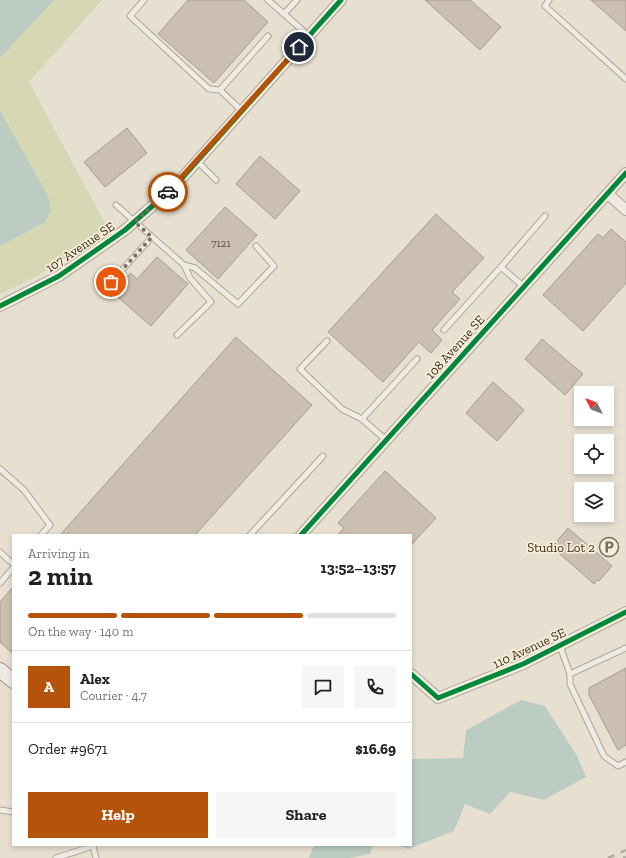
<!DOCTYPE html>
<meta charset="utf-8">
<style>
body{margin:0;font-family:"Zilla Slab",serif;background:#f6f6f6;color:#222;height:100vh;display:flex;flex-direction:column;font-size:15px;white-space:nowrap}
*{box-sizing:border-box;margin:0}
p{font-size:13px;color:#767676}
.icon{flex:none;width:22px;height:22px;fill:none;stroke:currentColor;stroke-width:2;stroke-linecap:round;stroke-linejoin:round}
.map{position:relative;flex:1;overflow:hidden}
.details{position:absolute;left:12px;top:534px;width:400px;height:312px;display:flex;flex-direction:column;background:#fff;border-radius:0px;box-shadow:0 2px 6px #0003}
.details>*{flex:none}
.needle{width:26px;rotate:312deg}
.tools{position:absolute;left:574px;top:386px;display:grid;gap:8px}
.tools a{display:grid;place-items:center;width:40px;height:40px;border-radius:0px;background:#fff;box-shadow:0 2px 6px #0003;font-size:20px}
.pin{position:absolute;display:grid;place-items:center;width:34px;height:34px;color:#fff;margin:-17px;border:2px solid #fff;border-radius:50%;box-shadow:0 1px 4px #0007}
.courier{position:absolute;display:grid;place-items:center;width:40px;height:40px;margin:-20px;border:3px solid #b45309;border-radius:50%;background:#fff;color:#222;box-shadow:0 1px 5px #0007}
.overview em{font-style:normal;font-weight:800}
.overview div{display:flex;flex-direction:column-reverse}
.overview{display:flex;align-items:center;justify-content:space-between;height:68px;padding:0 16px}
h1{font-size:26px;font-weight:800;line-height:30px}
.bar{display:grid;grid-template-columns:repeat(4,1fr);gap:6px 4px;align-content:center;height:48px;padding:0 16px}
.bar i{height:5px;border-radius:3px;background:#e0e0e0}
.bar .active{background:#b45309}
.bar p{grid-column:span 4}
.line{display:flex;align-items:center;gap:10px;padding:0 16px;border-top:1px solid #e0e0e0}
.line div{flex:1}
.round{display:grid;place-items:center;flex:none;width:42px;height:42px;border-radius:0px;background:#f6f6f6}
.primary-button{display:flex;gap:8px;margin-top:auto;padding:8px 16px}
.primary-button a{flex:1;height:46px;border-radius:0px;background:#b45309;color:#fff;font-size:16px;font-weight:800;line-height:46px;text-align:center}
.primary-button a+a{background:#f6f6f6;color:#222}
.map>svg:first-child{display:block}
.green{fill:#d6d7b3}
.water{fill:#bcccc2}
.building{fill:#cbbfb2;stroke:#a89c90}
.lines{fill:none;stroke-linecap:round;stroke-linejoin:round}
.lane-casing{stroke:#ada599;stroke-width:7}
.street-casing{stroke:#ada599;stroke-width:12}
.secondary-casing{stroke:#9c958a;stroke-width:16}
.lane{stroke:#efebe3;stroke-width:5}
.street{stroke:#efebe3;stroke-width:10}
.secondary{stroke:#efebe3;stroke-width:14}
.rail{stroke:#afaaa2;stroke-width:2.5;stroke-dasharray:7 7;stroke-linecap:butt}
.cycleway-casing{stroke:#f7eed8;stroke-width:8}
.cycleway{stroke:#00873e;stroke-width:5}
.done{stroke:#786c5e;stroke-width:4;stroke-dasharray:0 7.2}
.route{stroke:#b45309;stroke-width:5}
.labels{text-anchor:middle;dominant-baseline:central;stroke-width:3.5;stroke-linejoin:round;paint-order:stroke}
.number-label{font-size:11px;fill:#605244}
.street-label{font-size:13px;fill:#3d2e20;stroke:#f7eed8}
.poi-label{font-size:13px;fill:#3d2e20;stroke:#f7eed8;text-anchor:end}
</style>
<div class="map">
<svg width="626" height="858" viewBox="0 0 626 858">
<rect width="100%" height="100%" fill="#e7e0d1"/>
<path class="green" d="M 0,0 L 102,0 L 29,82 L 108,229 C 74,253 39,278 0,294 Z"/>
<g class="water">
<path d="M 0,0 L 54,0 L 0,58 Z"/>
<path d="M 0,111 L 48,196 L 51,210 L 45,222 L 0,246 Z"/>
<path d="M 521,700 L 545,706 L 577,756 L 586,777 L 544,800 L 510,792 L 490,814 L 465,804 L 454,831 L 408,849 L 398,845 L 411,845 L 411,759 L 463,758 L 466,730 Z"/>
<path d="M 314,845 L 373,845 L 370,854 L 350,858 L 309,858 Z"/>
</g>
<g class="building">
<path d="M 188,0 L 244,0 L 268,22 L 214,83 L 158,34 Z"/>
<path d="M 425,0 L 470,0 L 501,27 L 480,50 Z"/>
<path d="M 591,0 L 626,0 L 626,31 Z"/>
<path d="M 127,128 L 147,153 L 105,187 L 84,162 Z"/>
<path d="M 260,156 L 300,191 L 275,219 L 236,184 Z"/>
<path d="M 225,207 L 257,235 L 218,279 L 186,250 Z"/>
<path d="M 436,214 L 484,258 L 452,292 L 460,299 L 432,330 L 442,340 L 431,353 L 419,342 L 383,382 L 328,332 Z"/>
<path d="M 611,229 L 626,242 L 626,283 L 583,331 L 543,295 L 598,234 L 603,238 Z"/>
<path d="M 157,257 L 188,284 L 151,326 L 113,293 L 131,273 L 137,279 Z"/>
<path d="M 236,337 L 312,405 L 195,535 L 60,535 Z"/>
<path d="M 542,339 L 583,374 L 565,395 L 525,359 Z"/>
<path d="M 493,382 L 524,410 L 497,441 L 466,413 Z"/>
<path d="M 385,471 L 436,518 L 411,545 L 411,535 L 338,535 L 344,528 L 338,523 Z"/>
<path d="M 568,528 L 612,566 L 599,581 L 597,580 L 594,584 L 552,547 Z"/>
<path d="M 13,587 L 13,654 L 0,642 L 0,602 Z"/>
<path d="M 626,668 L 626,745 L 618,750 L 589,695 L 589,688 Z"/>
</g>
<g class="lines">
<g class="lane-casing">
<g id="lane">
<path d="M 144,0 L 130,16 L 209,89 L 220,90"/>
<path d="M 268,0 L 284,14"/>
<path d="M 297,0 L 284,14 L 309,36"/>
<path d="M 549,0 L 545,6 L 626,79"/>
<path d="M 242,111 L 220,90 L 268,36"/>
<path d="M 197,161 L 216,180"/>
<path d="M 116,205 L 184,265 L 195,268 L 238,304 L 274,266 L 256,246"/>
<path d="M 111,282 L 152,237"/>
<path d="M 524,287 L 501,267 L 545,216"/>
<path d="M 444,330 L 501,267"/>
<path d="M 177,335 L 211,302 L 190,278 L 184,265"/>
<path d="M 327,341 L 300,369 L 342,409 L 362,419 L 386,440"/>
<path d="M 362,419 L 417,359"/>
<path d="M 0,469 L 24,490 L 50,525 L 41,535"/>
<path d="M 250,535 L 323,456"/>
<path d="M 0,552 L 13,564"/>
<path d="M 0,583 L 13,568"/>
<path d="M 560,646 L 570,674 L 626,648"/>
<path d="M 570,674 L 570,684 L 604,756 L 618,766 L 626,762"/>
<path d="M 0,810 L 13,812"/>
<path d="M 56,858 L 93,846 L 96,858"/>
</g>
</g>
<g class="street-casing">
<g id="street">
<path d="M 608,194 L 626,210"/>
<path d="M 0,306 L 59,276 L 125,230 L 174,187 L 341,0"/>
<path d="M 301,535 L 626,173"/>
<path d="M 411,674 L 438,698 L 523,664 L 626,612"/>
</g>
</g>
<g class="secondary-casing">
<path id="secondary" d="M 0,670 L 13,681"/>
</g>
<use href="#lane" class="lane"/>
<use href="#street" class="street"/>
<use href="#secondary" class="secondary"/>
<g class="rail">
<path d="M 608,858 L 626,850"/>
<path d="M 623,858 L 626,857"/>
</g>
<g class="cycleway-casing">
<g id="cycleway">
<path d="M 0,306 L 59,276 L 125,230 L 174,187 L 341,0"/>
<path d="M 301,535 L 626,173"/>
<path d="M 411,674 L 438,698 L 523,664 L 626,612"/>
</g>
</g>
<use href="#cycleway" class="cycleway"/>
</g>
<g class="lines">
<path class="done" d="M 111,282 L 152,237 L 135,222 L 168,192"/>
<path class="route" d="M 168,192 L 299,47"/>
</g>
<defs>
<g id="parking-ring" transform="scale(1)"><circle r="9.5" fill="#f7eed8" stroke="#786c5e" stroke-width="1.5"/><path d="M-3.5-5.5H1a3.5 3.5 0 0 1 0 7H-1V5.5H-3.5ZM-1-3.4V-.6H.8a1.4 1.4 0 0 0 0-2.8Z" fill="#786c5e"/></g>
</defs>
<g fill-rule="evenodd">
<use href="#parking-ring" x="609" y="547"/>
</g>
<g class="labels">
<g class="number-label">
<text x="221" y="243">7121</text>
</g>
<g class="street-label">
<text transform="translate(80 247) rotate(-34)">107 Avenue SE</text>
<text transform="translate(455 347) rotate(-48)">108 Avenue SE</text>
<text transform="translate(529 648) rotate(-25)">110 Avenue SE</text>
</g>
<g class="poi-label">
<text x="595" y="547">Studio Lot 2</text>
</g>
</g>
</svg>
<div class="tools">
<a><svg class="needle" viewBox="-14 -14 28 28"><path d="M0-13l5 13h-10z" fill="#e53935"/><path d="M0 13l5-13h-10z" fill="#767676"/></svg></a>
<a><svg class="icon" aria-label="locate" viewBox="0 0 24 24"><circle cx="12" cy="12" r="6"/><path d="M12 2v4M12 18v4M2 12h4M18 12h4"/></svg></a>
<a><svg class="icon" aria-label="layers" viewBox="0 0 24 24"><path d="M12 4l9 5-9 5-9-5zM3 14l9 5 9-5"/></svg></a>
</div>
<div class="pin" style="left:111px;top:282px;background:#ea580c"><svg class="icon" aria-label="bag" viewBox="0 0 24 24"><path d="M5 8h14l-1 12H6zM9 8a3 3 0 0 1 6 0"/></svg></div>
<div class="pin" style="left:299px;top:47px;background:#1f2937"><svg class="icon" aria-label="home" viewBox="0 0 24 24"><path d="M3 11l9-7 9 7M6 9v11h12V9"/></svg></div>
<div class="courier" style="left:168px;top:192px"><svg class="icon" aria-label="car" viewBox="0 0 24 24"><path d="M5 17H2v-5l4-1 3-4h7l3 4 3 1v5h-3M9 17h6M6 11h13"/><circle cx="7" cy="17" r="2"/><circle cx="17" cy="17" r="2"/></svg></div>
<section class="details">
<div class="overview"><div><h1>2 min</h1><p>Arriving in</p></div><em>13:52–13:57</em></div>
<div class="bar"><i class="active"></i><i class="active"></i><i class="active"></i><i></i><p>On the way · 140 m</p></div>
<div class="line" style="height:72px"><b class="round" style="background:#b45309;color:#fff">A</b><div><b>Alex</b><p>Courier · 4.7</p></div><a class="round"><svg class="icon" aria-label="chat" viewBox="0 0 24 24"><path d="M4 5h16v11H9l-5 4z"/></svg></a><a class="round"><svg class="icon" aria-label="phone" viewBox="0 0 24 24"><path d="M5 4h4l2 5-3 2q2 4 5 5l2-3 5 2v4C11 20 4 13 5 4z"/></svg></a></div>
<div class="line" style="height:52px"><div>Order #9671</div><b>$16.69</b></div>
<div class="primary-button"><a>Help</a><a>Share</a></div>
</section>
</div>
